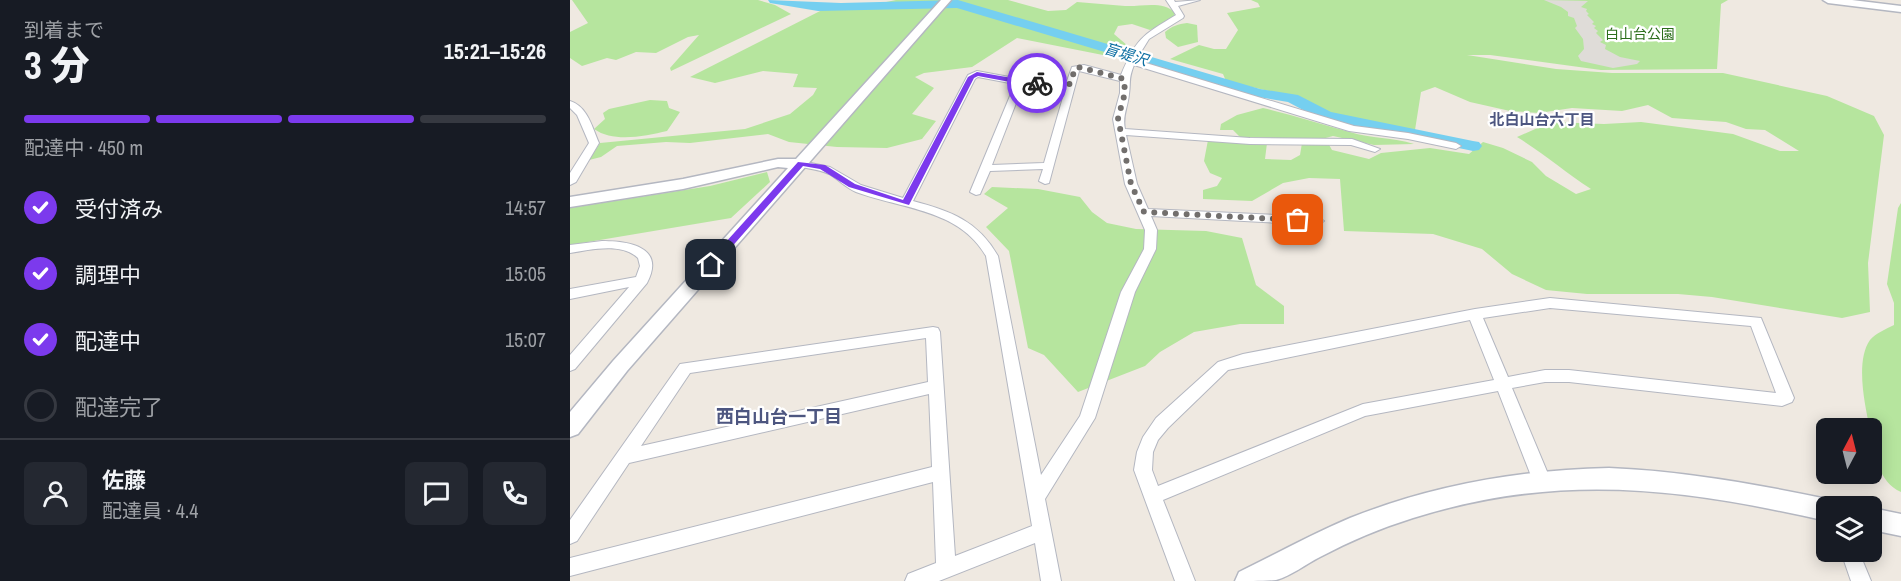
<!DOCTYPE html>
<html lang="ja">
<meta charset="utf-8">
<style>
body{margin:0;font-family:"Archivo Narrow","Noto Sans JP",sans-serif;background:#242831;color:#f1f3f6;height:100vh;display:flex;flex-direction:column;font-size:22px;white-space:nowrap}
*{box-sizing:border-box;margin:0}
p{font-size:20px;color:#9ea1a6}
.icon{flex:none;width:33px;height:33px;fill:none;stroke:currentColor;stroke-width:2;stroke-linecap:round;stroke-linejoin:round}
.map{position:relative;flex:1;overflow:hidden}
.sheet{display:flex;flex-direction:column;background:#171b24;width:570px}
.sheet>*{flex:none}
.needle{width:39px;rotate:7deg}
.fabs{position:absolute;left:1246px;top:418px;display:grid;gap:12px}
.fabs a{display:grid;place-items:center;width:66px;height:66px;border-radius:9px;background:#171b24;box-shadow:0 3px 15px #0003;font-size:30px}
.pin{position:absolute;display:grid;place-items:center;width:51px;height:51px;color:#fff;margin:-26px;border-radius:12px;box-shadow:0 3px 9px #0006}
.courier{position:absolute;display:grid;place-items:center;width:60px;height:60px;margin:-30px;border:4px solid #7c3aed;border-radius:50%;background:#fff;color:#222;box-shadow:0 2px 8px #0007}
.summary em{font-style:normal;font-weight:800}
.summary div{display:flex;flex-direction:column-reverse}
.summary{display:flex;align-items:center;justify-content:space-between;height:102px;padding:0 24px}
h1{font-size:39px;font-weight:800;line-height:45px}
.bar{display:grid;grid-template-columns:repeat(4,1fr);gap:9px 6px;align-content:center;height:72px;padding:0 24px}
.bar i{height:8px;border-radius:4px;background:#363941}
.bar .on{background:#7c3aed}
.bar p{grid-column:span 4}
.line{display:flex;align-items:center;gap:15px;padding:0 24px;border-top:2px solid #363941}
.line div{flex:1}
.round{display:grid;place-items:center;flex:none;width:63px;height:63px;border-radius:9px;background:#242831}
ol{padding:0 24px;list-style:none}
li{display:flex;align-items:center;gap:18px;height:66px}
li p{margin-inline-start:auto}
li .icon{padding:6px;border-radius:50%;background:#7c3aed;color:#fff;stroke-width:4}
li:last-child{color:#9ea1a6}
li i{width:33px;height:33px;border:3px solid #363941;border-radius:50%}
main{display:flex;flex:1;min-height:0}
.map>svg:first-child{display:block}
.green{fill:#b6e59e}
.plaza{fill:#dfdcd8}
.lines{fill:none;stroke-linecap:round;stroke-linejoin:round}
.river{fill:#75cff0;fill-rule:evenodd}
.street-casing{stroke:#b4b7c1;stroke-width:2}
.secondary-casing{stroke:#b4b7c1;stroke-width:3}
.street{fill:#fff;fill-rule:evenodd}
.secondary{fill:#fff;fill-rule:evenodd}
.route{fill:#7c3aed}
.done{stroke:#726f6d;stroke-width:6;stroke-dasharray:0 10.8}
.labels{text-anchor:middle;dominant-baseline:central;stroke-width:4.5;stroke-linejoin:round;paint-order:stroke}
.far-park-label{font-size:14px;fill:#2c6e1b;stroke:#fff}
.far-water-label{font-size:15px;font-style:italic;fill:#0d6fa3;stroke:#fff}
.far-neighbourhood-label{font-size:15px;font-weight:bold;fill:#4d5680;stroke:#fff}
.neighbourhood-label{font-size:18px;font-weight:bold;fill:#4d5680;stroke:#fff}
</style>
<main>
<section class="sheet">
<div class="summary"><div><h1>3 分</h1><p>到着まで</p></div><em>15:21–15:26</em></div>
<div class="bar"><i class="on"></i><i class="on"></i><i class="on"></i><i></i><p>配達中 · 450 m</p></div>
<ol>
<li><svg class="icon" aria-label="check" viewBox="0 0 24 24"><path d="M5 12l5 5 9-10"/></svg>受付済み<p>14:57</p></li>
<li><svg class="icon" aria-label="check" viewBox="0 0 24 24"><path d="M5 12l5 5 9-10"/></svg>調理中<p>15:05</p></li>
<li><svg class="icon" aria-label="check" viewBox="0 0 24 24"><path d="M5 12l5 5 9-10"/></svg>配達中<p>15:07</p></li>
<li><i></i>配達完了</li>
</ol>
<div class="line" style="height:108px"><a class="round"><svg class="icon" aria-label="person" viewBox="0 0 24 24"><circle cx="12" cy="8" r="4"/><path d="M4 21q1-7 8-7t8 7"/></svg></a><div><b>佐藤</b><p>配達員 · 4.4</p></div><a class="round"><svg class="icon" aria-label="chat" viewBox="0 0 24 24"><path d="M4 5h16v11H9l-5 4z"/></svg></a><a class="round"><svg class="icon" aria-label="phone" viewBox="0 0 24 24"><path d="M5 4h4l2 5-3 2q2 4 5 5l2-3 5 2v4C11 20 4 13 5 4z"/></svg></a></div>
</section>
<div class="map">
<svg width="1331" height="581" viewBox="0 0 1331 581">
<rect width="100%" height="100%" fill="#efe9e1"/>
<g class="green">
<path d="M 2,0 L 188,0 L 205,5 L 221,14 L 101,71 L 100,68 L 129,35 L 118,37 L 86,53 L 66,52 L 46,60 L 37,58 L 12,66 L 0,58 L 0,32 L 18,23 Z"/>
<path d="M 326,0 L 438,0 L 478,11 L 496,10 L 507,2 C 523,3 539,5 555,6 C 571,7 593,0 605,13 L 603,19 L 580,30 L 562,24 L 548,26 L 544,34 L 558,46 L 543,57 L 447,38 L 402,67 L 354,73 L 345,77 L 364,88 L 342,114 L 366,121 L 352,139 L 317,148 L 267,147 L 219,142 L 198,134 L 120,143 L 96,142 L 47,146 L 31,157 L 19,160 L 30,143 L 175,129 L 220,114 L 243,95 L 247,88 L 223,87 L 228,74 L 193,71 L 145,83 L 120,77 L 254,9 L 287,8 Z"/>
<path d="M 681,0 L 1158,0 L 1151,4 L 1147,69 L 1031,70 L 920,55 L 897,55 L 986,69 L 1042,73 L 1153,73 L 1257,96 L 1304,116 L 1314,135 L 1298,263 L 1300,312 L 1272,318 L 1142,297 L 1108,294 L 1017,294 L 976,290 L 942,274 L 912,249 L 863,234 L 774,231 L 770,179 L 739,178 L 713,183 L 682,201 L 633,199 L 633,190 L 647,186 L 652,178 L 640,173 L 634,161 L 638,140 L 697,143 L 695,159 L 721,160 L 730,155 L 732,143 L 758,143 L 762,150 L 799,159 L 811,153 L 860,148 L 899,154 L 913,142 L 933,148 L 962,162 L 976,176 L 1006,194 L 1021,189 C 995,172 973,153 947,137 L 981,122 L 1034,124 L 1071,122 L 1163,134 L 1210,151 L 1229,151 L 1195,130 L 1176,129 L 1156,122 L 1102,118 L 1078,105 L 1052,111 L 1002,108 L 969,113 L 940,111 L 900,102 L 865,87 L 851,92 L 845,130 L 756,113 L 729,98 L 656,81 L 653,74 L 600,59 L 629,45 L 644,49 L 656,49 L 668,30 L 657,13 L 690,7 L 688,3 Z"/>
<path d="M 617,23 L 627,25 L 628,42 L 608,47 L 596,38 L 595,32 C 602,26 608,24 617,23 Z"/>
<path d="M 80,100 L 97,101 L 99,108 L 110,112 L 97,131 C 75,136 44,143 24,129 L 35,119 L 33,113 L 39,109 Z"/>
<path d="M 693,108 C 723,115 751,124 780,132 C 801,139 823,137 844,144 L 804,145 L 763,136 L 752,139 L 670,137 L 663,130 L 650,130 L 651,124 L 667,115 Z"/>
<path d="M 197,172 L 200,182 L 161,218 L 0,245 L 0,208 L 140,186 Z"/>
<path d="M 422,187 L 468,189 L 510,197 L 522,212 L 537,223 L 566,229 L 636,231 L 672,238 L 686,285 L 714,306 L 714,324 L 670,324 L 624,332 L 590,352 L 575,366 L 508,392 L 474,355 L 458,348 L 439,251 L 416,227 L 438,208 L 414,194 Z"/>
<path d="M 1331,203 L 1331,492 C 1309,483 1302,451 1302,429 L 1300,429 C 1295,406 1285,361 1300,340 C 1306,333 1316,329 1324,325 L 1324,303 L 1317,284 L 1328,208 Z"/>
</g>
<path class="plaza" d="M 974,0 L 1018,1 L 1011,7 L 1017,9 L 1016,11 L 1019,14 L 1017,15 L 1024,22 L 1022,24 L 1026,26 L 1024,28 L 1028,31 L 1026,33 L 1033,40 L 1030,42 L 1036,45 L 1035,49 L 1050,57 L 1070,61 L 1067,64 L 1043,68 L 1011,61 L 1008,56 L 1014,49 L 1013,39 L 1005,28 L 1007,26 L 1004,18 L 998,16 L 998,12 L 991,7 Z"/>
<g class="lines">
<path class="river" d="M 198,0 L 271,3 L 388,0 L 690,89 L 728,95 L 761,112 L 903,141 L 909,142 L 912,146 L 909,150 L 903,151 L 750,119 L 718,102 L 682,96 L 387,8 L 248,11 L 200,3 Z"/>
<g class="street-casing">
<g id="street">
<path d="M 596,0 L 604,0 L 605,2 L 630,0 L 608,6 L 614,16 L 613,18 L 579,39 L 566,60 L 784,126 L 838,133 L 886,143 L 891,146 L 886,149 L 838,139 L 779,131 L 564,65 C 558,80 561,81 559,94 C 558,107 552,116 555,129 L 680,138 L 782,139 L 810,149 L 805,152 L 781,145 L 680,144 L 556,135 L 567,184 L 578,209 L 748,217 L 754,221 L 748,225 L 581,216 L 587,230 L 586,249 L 565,292 L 525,418 L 475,499 L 491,581 L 471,581 L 465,543 L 369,581 L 335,581 L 338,574 L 366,563 L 363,482 L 0,576 L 0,558 L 362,467 L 359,394 L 59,463 L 7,541 L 0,544 L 0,520 L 110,364 L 363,327 L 368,328 L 370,332 L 385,556 L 462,526 L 416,256 C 389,209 332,209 286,192 C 276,188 268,179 259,174 C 248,169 238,169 227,166 L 226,164 L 231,161 L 260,167 L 291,185 L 333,198 L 398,75 L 407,71 L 450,79 L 497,81 L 502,67 L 514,65 L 551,75 C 566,39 571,36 606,15 ZM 509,71 L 550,81 L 550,93 L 543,119 L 555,184 L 575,230 L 574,249 L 551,292 L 510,416 L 471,475 L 428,256 C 408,221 381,211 343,201 L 405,79 L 408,77 L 445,84 L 400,192 L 406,195 L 410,194 L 420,171 L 473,169 L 469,181 L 475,184 L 479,183 ZM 453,85 L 496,87 L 474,163 L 422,165 ZM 356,338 L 358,382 L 71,446 L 120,373 Z"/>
<path d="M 0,101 C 18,107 22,127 29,143 L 6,182 L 0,185 L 0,173 L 19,143 L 7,115 L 0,108 Z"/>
<path d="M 32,241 C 59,241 96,247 77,283 L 5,369 L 0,371 L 0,355 L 59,287 L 0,299 L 0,289 L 66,277 L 70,266 L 68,258 C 51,242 20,250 0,253 L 0,245 Z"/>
<path d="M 980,298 L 1191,318 L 1224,398 L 1222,402 L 1212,406 L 999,382 L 975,382 L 942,388 L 981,481 L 978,486 L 972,489 L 966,486 L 963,481 L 928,391 L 795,416 L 593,500 L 625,581 L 605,581 L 564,470 L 567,452 L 573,437 L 586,418 L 648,362 L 673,354 L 905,309 ZM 980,308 L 1181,326 L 1206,393 L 999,370 L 975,370 L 938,377 L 913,318 ZM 900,320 L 924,380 L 793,404 L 588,486 L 582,470 L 583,452 L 588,440 L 598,428 L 658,370 Z"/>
<path d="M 1271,552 L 1289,552 L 1301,581 L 1281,581 Z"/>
</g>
</g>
<g class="secondary-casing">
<g id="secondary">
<path d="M 371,0 L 381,0 L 57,371 L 8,434 L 0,437 L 0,412 L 43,361 L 218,168 L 208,167 L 113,189 L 0,207 L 0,197 L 113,179 L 208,159 L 226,159 Z"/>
<path d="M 1253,0 L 1282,0 L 1331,6 L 1331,12 L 1258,3 Z"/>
<path d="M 1039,468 C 1113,471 1185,484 1257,499 L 1266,502 L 1268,507 L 1257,507 L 1257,521 C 1110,488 990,472 843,518 C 811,528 780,541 750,557 C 736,564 721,576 706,580 C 694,581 677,581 665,581 L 669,572 C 706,554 742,534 780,518 C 863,485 950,470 1039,468 Z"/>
<path d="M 1302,508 L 1331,514 L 1331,536 L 1302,530 Z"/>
</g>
</g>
<use href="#street" class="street"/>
<use href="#secondary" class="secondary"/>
</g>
<path class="route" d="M 407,72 L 471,83 L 450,84 L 408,76 L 404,78 L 339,205 L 279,187 L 250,169 L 233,166 L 144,267 L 137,267 L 137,263 L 228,162 L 255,165 L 285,184 L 333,200 L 398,77 Z"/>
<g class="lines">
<path class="done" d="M 467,83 L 500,84 L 505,69 L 508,67 L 554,79 L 555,93 L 548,118 L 561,184 L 574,212 L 728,220"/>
</g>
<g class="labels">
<g class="far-park-label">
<text x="1070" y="34">白山台公園</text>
</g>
<g class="far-water-label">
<text transform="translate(556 54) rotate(17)">盲堤沢</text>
</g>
<g class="far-neighbourhood-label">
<text x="972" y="119">北白山台六丁目</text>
</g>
<g class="neighbourhood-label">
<text x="209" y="416">西白山台一丁目</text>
</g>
</g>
</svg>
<div class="fabs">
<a><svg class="needle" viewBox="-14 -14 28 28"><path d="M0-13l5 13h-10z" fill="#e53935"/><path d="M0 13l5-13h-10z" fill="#9ea1a6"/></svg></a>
<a><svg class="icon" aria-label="layers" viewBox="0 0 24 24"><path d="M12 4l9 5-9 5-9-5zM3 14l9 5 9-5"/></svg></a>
</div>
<div class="pin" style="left:728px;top:220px;background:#ea580c"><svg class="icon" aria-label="bag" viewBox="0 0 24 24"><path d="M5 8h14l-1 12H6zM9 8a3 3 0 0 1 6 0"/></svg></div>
<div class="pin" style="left:141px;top:265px;background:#1f2937"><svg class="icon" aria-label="home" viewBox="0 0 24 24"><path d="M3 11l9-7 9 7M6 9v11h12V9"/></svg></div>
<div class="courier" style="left:467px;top:83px"><svg class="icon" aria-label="bike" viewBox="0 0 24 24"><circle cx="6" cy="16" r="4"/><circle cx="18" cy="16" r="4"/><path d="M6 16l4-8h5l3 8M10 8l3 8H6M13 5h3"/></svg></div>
</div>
</main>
